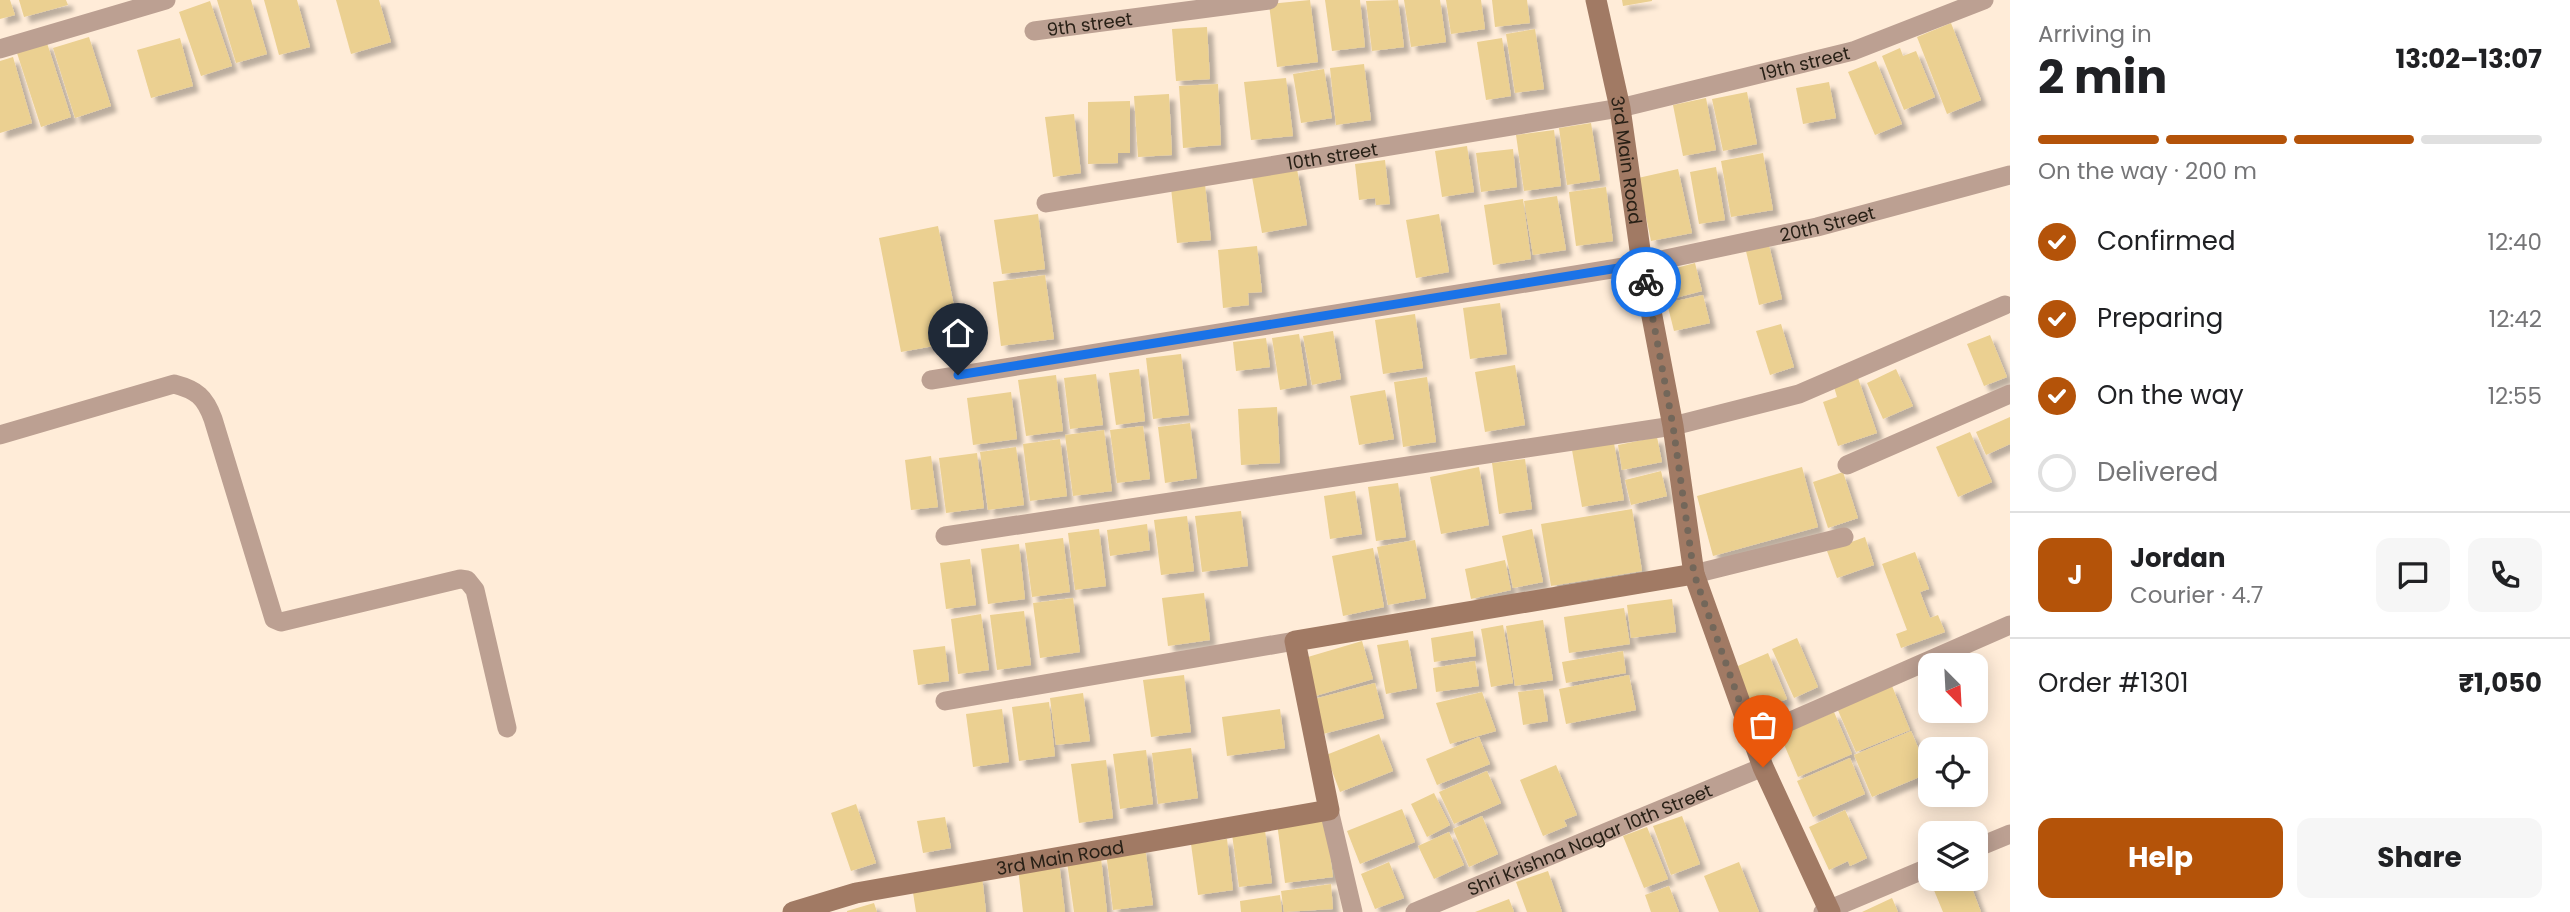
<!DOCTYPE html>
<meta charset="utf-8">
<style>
body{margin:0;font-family:Poppins,sans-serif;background:#f6f6f6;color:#202124;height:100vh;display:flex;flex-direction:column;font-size:26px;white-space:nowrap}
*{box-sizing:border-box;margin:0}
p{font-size:23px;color:#757577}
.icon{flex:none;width:38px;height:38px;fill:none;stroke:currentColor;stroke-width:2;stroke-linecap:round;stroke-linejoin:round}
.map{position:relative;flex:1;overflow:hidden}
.panel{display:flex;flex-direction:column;background:#fff;width:560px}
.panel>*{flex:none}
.needle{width:46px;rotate:156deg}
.buttons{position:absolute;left:1918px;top:653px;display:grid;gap:14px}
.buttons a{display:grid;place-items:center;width:70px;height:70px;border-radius:14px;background:#fff;box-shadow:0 4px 18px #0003;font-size:35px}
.pin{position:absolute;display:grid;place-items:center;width:60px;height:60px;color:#fff;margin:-72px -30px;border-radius:50% 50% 50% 0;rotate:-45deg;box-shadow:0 0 7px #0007}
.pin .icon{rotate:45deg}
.courier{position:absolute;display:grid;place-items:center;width:70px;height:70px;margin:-35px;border:5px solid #1a73e8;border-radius:50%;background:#fff;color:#222;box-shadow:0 2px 9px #0007}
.overview em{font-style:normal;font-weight:700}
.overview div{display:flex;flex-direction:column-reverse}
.overview{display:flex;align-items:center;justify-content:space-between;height:119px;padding:0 28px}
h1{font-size:46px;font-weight:700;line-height:52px}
.bar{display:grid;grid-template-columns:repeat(4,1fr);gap:10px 7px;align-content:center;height:84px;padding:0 28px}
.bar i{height:9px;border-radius:5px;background:#e0e0e0}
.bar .selected{background:#b45309}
.bar p{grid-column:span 4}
.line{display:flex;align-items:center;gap:18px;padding:0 28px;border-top:2px solid #e0e0e0}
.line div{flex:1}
.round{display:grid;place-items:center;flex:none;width:74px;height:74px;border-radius:14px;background:#f6f6f6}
ol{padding:0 28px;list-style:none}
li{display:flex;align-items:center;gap:21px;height:77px}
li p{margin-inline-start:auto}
li .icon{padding:7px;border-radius:50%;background:#b45309;color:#fff;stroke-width:4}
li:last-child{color:#757577}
li i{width:38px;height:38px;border:4px solid #e0e0e0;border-radius:50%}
.primary-button{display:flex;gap:14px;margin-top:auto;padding:14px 28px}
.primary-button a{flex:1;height:80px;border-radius:14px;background:#b45309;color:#fff;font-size:28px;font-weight:700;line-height:80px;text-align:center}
.primary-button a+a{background:#f6f6f6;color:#202124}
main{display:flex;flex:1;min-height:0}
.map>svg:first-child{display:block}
.building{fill:#ebd091;filter:url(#shadow)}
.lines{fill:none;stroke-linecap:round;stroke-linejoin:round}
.street{stroke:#bca092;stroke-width:19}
.secondary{stroke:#a17a64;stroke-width:21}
.done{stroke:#73675a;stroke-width:7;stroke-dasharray:0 12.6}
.route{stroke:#1a73e8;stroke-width:9}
.labels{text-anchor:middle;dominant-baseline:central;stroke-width:5;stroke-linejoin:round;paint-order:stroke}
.street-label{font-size:18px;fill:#282016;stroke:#ffecd8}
</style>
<main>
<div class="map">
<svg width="2010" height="912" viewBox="0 0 2010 912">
<defs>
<filter id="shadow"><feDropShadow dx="6" dy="6" stdDeviation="2" flood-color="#0004"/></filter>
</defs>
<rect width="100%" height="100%" fill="#ffecd8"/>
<g class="building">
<path d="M 0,0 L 10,0 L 15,15 L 0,19 Z"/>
<path d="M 19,0 L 66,0 L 68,5 L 24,17 Z"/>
<path d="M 217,0 L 251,0 L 267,54 L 236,63 Z"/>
<path d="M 264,0 L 297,0 L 310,47 L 279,55 Z"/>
<path d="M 336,0 L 379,0 L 391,42 L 351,54 Z"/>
<path d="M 1310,0 L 1318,62 L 1277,67 L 1269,4 Z"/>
<path d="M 1325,0 L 1360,0 L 1365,47 L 1332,51 Z"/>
<path d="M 1398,0 L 1404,47 L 1372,51 L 1366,1 Z"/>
<path d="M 1404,0 L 1440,0 L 1446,42 L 1411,47 Z"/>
<path d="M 1446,0 L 1481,0 L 1485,29 L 1451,34 Z"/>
<path d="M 1492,0 L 1527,0 L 1530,23 L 1495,27 Z"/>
<path d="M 1622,0 L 1652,0 L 1652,1 L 1623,6 Z"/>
<path d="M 210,1 L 232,66 L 201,76 L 179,12 Z"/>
<path d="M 1951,23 L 1981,100 L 1947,114 L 1917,37 Z"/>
<path d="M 1207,27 L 1210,79 L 1176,81 L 1172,29 Z"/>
<path d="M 1535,29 L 1544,89 L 1515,93 L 1506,34 Z"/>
<path d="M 89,37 L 111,106 L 75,118 L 53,48 Z"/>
<path d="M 180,38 L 193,86 L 151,98 L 137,50 Z"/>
<path d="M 1502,38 L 1511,96 L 1486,100 L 1477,42 Z"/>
<path d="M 47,43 L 71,117 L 41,127 L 17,53 Z"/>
<path d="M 1900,48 L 1903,56 L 1916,51 L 1935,97 L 1904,110 L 1882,56 Z"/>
<path d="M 13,57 L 32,123 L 0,133 L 0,61 Z"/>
<path d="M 1876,61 L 1902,124 L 1875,135 L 1848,72 Z"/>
<path d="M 1364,64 L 1371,120 L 1336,125 L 1330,68 Z"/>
<path d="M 1324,69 L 1332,118 L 1301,123 L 1293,74 Z"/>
<path d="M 1286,78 L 1293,136 L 1251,140 L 1244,82 Z"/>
<path d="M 1829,82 L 1836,118 L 1803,124 L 1796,88 Z"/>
<path d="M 1218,84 L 1221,145 L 1183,148 L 1179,86 Z"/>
<path d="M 1747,92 L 1757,144 L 1723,151 L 1712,99 Z"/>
<path d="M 1169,94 L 1172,155 L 1138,157 L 1134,96 Z"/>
<path d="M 1706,98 L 1716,150 L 1683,156 L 1673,105 Z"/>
<path d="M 1130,101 L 1130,153 L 1118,153 L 1118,163 L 1088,164 L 1088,102 Z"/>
<path d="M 1074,114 L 1081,173 L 1053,177 L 1045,117 Z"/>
<path d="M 1591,123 L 1600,180 L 1567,185 L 1559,128 Z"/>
<path d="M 1554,130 L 1561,186 L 1524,191 L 1516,135 Z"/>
<path d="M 1467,146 L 1474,192 L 1442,197 L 1435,151 Z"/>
<path d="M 1513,149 L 1517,187 L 1481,192 L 1476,153 Z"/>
<path d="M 1763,153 L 1773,210 L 1731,217 L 1721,161 Z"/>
<path d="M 1385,160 L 1390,204 L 1376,205 L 1375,198 L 1359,200 L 1355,164 Z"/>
<path d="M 1716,167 L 1725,220 L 1699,224 L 1690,172 Z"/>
<path d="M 1297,169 L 1307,225 L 1262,233 L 1252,177 Z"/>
<path d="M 1678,169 L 1692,233 L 1651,241 L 1638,178 Z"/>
<path d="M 1205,184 L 1211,240 L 1177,243 L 1171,188 Z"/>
<path d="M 1606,187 L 1613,241 L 1576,246 L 1569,192 Z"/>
<path d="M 1557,196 L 1566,250 L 1533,255 L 1524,201 Z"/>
<path d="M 1523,199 L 1531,259 L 1493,265 L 1484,205 Z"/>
<path d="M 1038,214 L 1045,269 L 1002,274 L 994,220 Z"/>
<path d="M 1439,214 L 1449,272 L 1416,278 L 1406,220 Z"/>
<path d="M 938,226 L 961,341 L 901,352 L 879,238 Z"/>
<path d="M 1768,241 L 1782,299 L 1759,305 L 1745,247 Z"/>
<path d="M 1257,246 L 1262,292 L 1248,293 L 1249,305 L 1223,308 L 1218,250 Z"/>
<path d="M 1695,263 L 1702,291 L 1664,301 L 1657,273 Z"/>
<path d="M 1045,275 L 1054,339 L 1001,346 L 993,282 Z"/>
<path d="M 1703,295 L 1710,323 L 1674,331 L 1667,303 Z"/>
<path d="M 1500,303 L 1507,354 L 1470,359 L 1463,308 Z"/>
<path d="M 1415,314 L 1423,368 L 1383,374 L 1375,320 Z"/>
<path d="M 1781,324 L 1794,367 L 1770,375 L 1756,331 Z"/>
<path d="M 1333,331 L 1341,379 L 1312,385 L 1303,336 Z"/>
<path d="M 1299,334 L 1307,385 L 1280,390 L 1272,338 Z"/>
<path d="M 1990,335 L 2007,377 L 1984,386 L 1967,344 Z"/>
<path d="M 1266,338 L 1270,367 L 1236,371 L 1233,342 Z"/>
<path d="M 1181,354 L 1189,415 L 1153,419 L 1146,358 Z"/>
<path d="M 1515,365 L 1525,425 L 1485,432 L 1475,372 Z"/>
<path d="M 1139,369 L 1145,421 L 1116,425 L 1109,373 Z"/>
<path d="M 1896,369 L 1913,406 L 1883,419 L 1867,383 Z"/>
<path d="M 1096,374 L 1103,425 L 1070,429 L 1064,378 Z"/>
<path d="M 1056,375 L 1063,431 L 1026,436 L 1018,380 Z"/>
<path d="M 1427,377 L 1436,442 L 1403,447 L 1394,382 Z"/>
<path d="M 1858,378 L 1877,433 L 1838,446 L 1823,402 L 1837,397 L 1834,387 Z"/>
<path d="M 1385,390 L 1394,439 L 1359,445 L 1350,396 Z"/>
<path d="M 1011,392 L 1017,439 L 973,445 L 967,398 Z"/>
<path d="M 1277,407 L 1280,463 L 1241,465 L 1238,409 Z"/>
<path d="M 2010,417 L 2010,444 L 1986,455 L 1976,432 Z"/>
<path d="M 1190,423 L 1197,478 L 1165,483 L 1158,427 Z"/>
<path d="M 1143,426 L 1150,479 L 1117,483 L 1110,430 Z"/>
<path d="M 1104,430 L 1112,491 L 1073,496 L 1065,435 Z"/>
<path d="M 1970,432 L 1992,482 L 1958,497 L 1936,447 Z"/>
<path d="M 1657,437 L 1662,462 L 1622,470 L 1618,445 Z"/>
<path d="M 1060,439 L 1067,496 L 1030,501 L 1023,444 Z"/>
<path d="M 1614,443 L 1624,500 L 1582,507 L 1572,450 Z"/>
<path d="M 1016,447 L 1024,505 L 988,510 L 980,452 Z"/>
<path d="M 977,453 L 984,508 L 946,513 L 939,458 Z"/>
<path d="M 931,456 L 938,507 L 911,510 L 905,460 Z"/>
<path d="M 1525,459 L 1532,509 L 1499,514 L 1492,463 Z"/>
<path d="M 1479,467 L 1489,525 L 1441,534 L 1430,477 Z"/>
<path d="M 1802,467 L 1818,527 L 1713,556 L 1697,496 Z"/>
<path d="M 1661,471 L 1667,496 L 1631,505 L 1625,480 Z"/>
<path d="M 1843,472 L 1858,518 L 1828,528 L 1813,482 Z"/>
<path d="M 1398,483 L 1406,537 L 1376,541 L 1368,487 Z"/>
<path d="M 1355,491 L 1362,534 L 1330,539 L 1324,496 Z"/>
<path d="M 1632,509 L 1642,571 L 1551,586 L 1541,524 Z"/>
<path d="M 1241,511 L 1248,566 L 1202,572 L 1195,516 Z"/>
<path d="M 1187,516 L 1194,571 L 1161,575 L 1154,520 Z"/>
<path d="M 1147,524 L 1150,550 L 1110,556 L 1107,530 Z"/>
<path d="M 1099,529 L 1106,586 L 1075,590 L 1068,533 Z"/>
<path d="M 1532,529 L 1543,582 L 1513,588 L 1502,536 Z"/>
<path d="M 1865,537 L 1874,565 L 1837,578 L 1827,551 Z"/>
<path d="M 1063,538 L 1070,592 L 1032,597 L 1025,543 Z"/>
<path d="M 1415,540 L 1426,598 L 1388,605 L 1377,547 Z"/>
<path d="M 1019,544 L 1025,599 L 988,604 L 981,549 Z"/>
<path d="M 1373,548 L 1384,607 L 1343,616 L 1332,556 Z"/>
<path d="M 1915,552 L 1929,589 L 1920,592 L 1930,618 L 1938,615 L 1945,632 L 1901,648 L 1896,634 L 1907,630 L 1882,564 Z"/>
<path d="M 970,559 L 976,605 L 946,609 L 940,563 Z"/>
<path d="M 1505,560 L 1511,590 L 1471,599 L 1465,569 Z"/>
<path d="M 1204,593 L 1210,640 L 1168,646 L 1162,598 Z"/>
<path d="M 1073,598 L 1080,652 L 1040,658 L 1033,603 Z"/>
<path d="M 1672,599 L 1676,632 L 1631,638 L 1627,605 Z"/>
<path d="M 1624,608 L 1630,644 L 1569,653 L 1564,617 Z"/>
<path d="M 1024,611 L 1031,665 L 997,670 L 990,615 Z"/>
<path d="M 981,614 L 989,670 L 958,674 L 951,619 Z"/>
<path d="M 1543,620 L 1553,680 L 1515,686 L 1506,626 Z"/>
<path d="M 1503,625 L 1513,683 L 1491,687 L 1481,629 Z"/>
<path d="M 1473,631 L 1476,656 L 1434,662 L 1431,638 Z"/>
<path d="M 1797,638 L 1818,687 L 1794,698 L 1772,649 Z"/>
<path d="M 1408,640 L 1417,688 L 1386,694 L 1377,645 Z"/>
<path d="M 1362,641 L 1373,679 L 1312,697 L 1301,659 Z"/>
<path d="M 945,646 L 949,681 L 918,685 L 913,650 Z"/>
<path d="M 1623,651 L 1626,673 L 1566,683 L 1562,662 Z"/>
<path d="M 1768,653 L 1787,699 L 1750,714 L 1731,669 Z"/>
<path d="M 1475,661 L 1479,686 L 1436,692 L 1433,668 Z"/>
<path d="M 1184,675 L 1191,732 L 1151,737 L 1143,680 Z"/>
<path d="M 1629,675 L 1636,710 L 1566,724 L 1559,689 Z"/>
<path d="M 1375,683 L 1384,718 L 1323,734 L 1314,699 Z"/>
<path d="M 1892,686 L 1910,730 L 1856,752 L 1837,708 Z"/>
<path d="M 1543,689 L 1548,721 L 1523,725 L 1518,692 Z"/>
<path d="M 1482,692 L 1496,731 L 1450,744 L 1436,703 Z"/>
<path d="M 1083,693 L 1090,741 L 1056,745 L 1050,698 Z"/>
<path d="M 1049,702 L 1055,756 L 1019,761 L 1012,707 Z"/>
<path d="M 1002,709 L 1009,762 L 973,767 L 966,714 Z"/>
<path d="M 1280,709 L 1285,748 L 1227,756 L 1222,717 Z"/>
<path d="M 1834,712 L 1852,754 L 1798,777 L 1780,735 Z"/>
<path d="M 1911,731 L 1929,773 L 1872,797 L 1854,755 Z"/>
<path d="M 1379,734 L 1393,771 L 1340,792 L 1326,755 Z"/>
<path d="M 1479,737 L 1490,764 L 1437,785 L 1426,759 Z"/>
<path d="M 1191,748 L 1198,798 L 1158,804 L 1152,753 Z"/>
<path d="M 1146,750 L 1153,804 L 1120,809 L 1113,754 Z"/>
<path d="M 1850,758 L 1865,794 L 1813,817 L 1797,781 Z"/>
<path d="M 1106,760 L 1113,818 L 1079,823 L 1071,764 Z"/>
<path d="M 1556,765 L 1577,815 L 1564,820 L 1567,826 L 1543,836 L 1520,780 Z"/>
<path d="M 1487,771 L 1501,803 L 1454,824 L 1439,792 Z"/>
<path d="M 1434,793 L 1450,825 L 1427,837 L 1411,804 Z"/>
<path d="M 856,804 L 876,863 L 851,871 L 831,813 Z"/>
<path d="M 1402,809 L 1415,842 L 1360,864 L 1347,831 Z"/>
<path d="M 1845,810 L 1867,858 L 1850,866 L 1848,861 L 1829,870 L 1809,827 Z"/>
<path d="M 1482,816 L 1498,854 L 1469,867 L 1453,829 Z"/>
<path d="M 1682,816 L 1700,864 L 1671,875 L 1653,826 Z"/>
<path d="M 945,817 L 951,848 L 923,853 L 917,821 Z"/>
<path d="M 1325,817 L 1333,877 L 1285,883 L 1277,823 Z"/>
<path d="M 1647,827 L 1668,879 L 1644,888 L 1623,836 Z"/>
<path d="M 1265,830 L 1272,883 L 1239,887 L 1232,834 Z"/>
<path d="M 1449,832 L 1464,865 L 1434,879 L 1418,846 Z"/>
<path d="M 1227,839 L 1233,890 L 1198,895 L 1191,844 Z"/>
<path d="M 1145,847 L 1153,905 L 1113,910 L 1106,852 Z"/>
<path d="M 1101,858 L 1107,912 L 1074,912 L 1067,862 Z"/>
<path d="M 1059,862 L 1065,912 L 1023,912 L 1018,868 Z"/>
<path d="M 1389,862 L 1404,898 L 1375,909 L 1361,874 Z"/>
<path d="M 1739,862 L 1759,912 L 1719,912 L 1704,876 Z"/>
<path d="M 1548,871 L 1562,912 L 1527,912 L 1516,882 Z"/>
<path d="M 982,876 L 986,912 L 916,912 L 912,886 Z"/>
<path d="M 1942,878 L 1968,878 L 1981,912 L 1943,912 L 1931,883 Z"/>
<path d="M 1331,884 L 1333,909 L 1284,912 L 1281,891 Z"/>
<path d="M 1669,886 L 1679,912 L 1651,912 L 1645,895 Z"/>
<path d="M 1280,895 L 1282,912 L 1241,912 L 1240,901 Z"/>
<path d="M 1892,898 L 1898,912 L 1862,912 Z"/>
<path d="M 1509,899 L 1514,912 L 1475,912 Z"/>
<path d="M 874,903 L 877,912 L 847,912 L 847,911 Z"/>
</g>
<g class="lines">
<g class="street">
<path id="s1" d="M 1034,31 L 1269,0"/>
<path d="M 0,49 L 166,0"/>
<path id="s2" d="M 1046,203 L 1620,108 L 1853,51 L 1984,0"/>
<path id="s3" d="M 931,380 L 1642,264 L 1817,227 L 2010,175"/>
<path d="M 0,435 L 174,384 C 197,390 205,397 213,419 L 274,619 L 281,622 L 460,579 L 467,580 L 475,590 L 507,728"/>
<path d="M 1847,465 L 2010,394"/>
<path d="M 945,536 L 1673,426 L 1799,394 L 2005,305"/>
<path d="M 1694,574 L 1844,537"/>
<path d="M 945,701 L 1295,641"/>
<path d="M 1752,738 L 2010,625"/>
<path d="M 1329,810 L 1353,912"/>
<path d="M 1976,848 L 2010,834"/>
<path id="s4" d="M 1415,912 L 1763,767"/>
<path d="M 1823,912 L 1930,867"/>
</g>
<g class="secondary">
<path id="s5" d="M 1596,0 L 1620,108 L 1642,264 L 1673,426 L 1694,574 L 1763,767 L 1830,912"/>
<path id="s6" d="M 793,912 L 856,893 L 1329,810 L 1295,641 L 1694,574"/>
</g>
</g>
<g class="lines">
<path class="done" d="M 1646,282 L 1673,426 L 1694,574 L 1763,767"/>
<path class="route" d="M 958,375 L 1643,264 L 1646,282"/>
</g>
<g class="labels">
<g class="street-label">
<text stroke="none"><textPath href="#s1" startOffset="56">9th street</textPath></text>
<text stroke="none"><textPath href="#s2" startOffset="772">19th street</textPath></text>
<text stroke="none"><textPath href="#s2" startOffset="290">10th street</textPath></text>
<text stroke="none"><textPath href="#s5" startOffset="163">3rd Main Road</textPath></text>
<text stroke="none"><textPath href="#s3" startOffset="910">20th Street</textPath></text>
<text stroke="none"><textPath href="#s4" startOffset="189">Shri Krishna Nagar 10th Street</textPath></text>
<text stroke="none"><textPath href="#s6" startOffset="273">3rd Main Road</textPath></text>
</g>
</g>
</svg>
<div class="buttons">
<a><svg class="needle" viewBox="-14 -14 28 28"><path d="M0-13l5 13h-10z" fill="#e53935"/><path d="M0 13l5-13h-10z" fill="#757577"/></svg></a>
<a><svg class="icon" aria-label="locate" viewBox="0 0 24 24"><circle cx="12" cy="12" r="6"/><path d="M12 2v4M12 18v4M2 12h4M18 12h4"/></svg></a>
<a><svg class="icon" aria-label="layers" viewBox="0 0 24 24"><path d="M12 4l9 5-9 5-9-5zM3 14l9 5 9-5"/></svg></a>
</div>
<div class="pin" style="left:1763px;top:767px;background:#ea580c"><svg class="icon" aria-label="bag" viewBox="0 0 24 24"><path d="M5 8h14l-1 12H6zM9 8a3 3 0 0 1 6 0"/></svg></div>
<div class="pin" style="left:958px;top:375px;background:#1f2937"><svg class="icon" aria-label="home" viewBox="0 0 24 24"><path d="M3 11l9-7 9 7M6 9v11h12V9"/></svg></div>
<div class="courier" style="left:1646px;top:282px"><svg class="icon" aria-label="bike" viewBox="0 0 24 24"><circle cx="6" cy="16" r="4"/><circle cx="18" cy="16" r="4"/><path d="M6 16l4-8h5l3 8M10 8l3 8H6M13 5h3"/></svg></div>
</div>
<section class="panel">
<div class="overview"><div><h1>2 min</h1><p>Arriving in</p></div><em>13:02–13:07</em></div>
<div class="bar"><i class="selected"></i><i class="selected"></i><i class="selected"></i><i></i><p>On the way · 200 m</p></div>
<ol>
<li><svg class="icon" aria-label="check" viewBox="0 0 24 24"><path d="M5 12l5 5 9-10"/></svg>Confirmed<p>12:40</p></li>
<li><svg class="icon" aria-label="check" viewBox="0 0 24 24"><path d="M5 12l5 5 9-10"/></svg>Preparing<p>12:42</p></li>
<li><svg class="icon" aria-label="check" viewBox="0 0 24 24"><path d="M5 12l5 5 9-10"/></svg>On the way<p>12:55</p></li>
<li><i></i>Delivered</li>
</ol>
<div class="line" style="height:126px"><b class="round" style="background:#b45309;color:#fff">J</b><div><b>Jordan</b><p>Courier · 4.7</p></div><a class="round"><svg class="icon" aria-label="chat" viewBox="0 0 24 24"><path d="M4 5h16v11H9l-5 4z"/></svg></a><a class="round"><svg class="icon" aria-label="phone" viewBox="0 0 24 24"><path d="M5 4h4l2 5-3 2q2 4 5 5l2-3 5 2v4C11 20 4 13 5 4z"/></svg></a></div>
<div class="line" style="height:91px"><div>Order #1301</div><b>₹1,050</b></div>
<div class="primary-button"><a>Help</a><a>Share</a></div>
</section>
</main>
